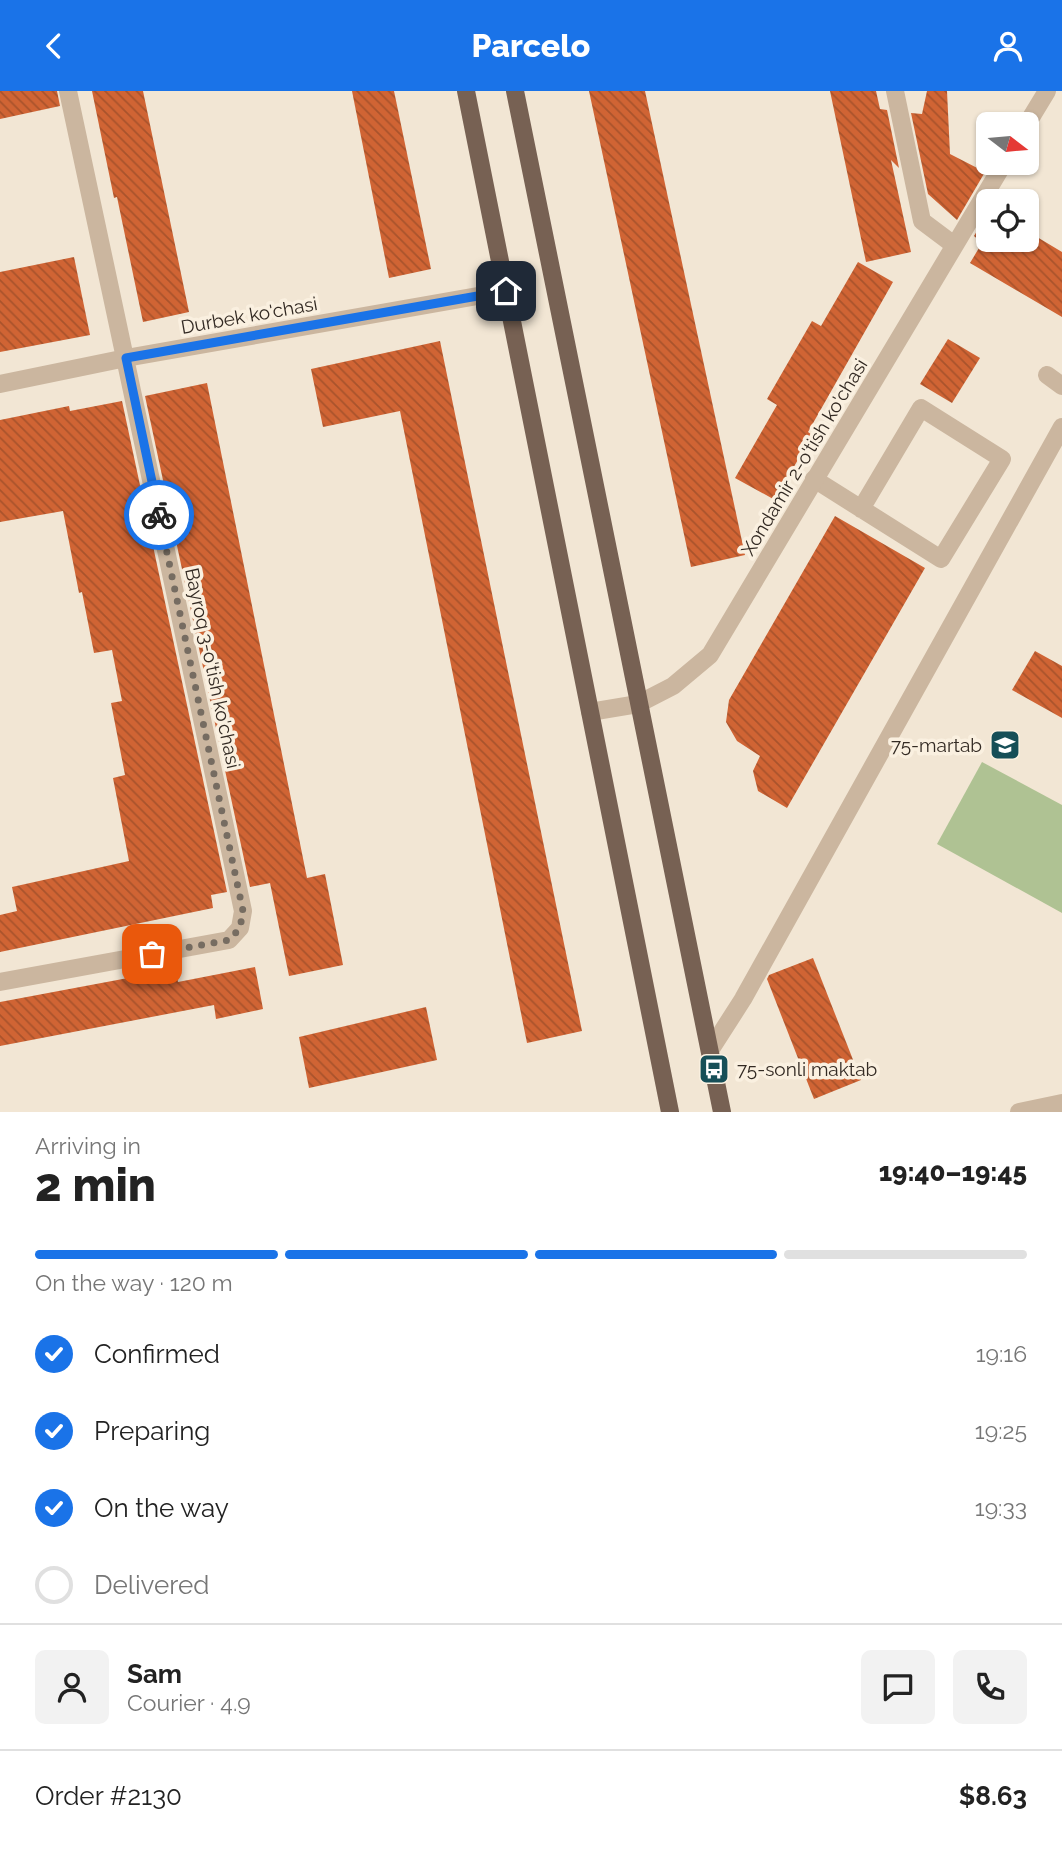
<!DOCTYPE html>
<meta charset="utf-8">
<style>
body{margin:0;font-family:Raleway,sans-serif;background:#f2f2f2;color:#222;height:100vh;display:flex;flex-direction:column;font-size:26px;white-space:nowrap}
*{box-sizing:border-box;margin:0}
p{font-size:23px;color:#767676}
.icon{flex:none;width:38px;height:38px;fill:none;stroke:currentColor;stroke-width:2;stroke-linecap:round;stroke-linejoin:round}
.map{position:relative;height:1021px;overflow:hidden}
.sheet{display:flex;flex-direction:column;background:#fff;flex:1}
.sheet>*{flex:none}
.needle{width:46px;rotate:106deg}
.controls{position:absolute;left:976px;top:21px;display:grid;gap:14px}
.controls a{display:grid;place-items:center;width:63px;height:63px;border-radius:10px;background:#fff;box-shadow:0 2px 5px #0004;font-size:35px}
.pin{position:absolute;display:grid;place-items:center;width:60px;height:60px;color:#fff;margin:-30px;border-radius:14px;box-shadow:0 4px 10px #0006}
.courier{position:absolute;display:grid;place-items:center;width:70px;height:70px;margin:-35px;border:5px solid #1a73e8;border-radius:50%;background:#fff;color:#222;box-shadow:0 2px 9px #0007}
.head em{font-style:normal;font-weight:800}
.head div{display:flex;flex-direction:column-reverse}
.head{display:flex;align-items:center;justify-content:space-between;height:119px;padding:0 35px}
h1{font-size:46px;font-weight:800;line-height:52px}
.bar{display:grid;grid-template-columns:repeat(4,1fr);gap:10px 7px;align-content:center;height:84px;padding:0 35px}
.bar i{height:9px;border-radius:5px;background:#e0e0e0}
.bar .current{background:#1a73e8}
.bar p{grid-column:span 4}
.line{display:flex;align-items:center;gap:18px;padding:0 35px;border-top:2px solid #e0e0e0}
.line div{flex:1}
.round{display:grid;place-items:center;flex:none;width:74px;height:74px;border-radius:10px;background:#f2f2f2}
ol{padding:0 35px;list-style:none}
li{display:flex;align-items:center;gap:21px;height:77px}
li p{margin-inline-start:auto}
li .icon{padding:7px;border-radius:50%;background:#1a73e8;color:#fff;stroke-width:4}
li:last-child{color:#767676}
li i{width:38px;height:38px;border:4px solid #e0e0e0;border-radius:50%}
header{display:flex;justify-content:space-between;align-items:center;height:91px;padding:0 35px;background:#1a73e8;color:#fff;font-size:32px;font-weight:800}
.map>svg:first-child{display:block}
.garden{fill:#afc293}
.building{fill:url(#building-back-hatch)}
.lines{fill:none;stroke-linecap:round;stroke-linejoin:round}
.minor{stroke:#cbb69f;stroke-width:18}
.major{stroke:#776153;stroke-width:18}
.done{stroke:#766c61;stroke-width:7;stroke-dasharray:0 12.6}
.route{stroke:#1a73e8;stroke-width:9}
.labels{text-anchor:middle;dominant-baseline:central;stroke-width:7;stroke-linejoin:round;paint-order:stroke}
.street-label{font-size:19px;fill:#332a23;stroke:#faf0e0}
.poi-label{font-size:19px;fill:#332a23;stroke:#faf0e0;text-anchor:end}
</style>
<header><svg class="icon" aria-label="back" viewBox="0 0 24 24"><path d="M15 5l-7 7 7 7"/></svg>Parcelo<svg class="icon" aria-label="person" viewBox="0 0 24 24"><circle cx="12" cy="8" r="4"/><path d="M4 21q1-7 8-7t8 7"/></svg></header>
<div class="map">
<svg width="1062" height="1021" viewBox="0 0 1062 1021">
<defs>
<pattern id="building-back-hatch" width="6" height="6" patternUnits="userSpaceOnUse" patternTransform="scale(1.75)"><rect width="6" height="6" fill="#d06434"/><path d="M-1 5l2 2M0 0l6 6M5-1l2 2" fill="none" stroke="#a9532c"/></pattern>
</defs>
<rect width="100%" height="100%" fill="#f2e6d4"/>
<path class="garden" d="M 982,671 L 1062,714 L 1062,822 L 937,753 Z"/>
<g class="building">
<path d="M 0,0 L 57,0 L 60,15 L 0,28 Z"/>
<path d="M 92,0 L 143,0 L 189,221 L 143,231 L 117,106 L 114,107 Z"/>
<path d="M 352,0 L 394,0 L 431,178 L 389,187 Z"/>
<path d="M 589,0 L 645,0 L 745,464 L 691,476 Z"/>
<path d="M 830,0 L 876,0 L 880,18 L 887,19 L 899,77 L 891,69 L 911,161 L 866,171 Z"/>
<path d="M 927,0 L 947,0 L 950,63 L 985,81 L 957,129 L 928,103 L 911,22 L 922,23 Z"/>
<path d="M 989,120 L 989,149 L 1027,149 L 1027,140 L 1062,161 L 1062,226 L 970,172 L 982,152 L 974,145 Z"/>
<path d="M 74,166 L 90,244 L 0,261 L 0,181 Z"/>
<path d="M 858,171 L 893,191 L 808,341 L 812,344 L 775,409 L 735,387 L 777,314 L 767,308 L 812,230 L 821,235 Z"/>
<path d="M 948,248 L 980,267 L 952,312 L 920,293 Z"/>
<path d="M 440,250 L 582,940 L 527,952 L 400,320 L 323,336 L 311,278 Z"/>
<path d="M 207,292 L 307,787 L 325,783 L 343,874 L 289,885 L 270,792 L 250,796 L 145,305 Z"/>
<path d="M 122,310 L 227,801 L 211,804 L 213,817 L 0,861 L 0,824 L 17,820 L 12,796 L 129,770 L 113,687 L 125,684 L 111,612 L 122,610 L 112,559 L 94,562 L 82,501 L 79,502 L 63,420 L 0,431 L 0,329 L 69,315 L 70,320 Z"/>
<path d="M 835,425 L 925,477 L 787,717 L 758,700 L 753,680 L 760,665 L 737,650 L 726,631 L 729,609 Z"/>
<path d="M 1035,560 L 1062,575 L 1062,627 L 1012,599 Z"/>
<path d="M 813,867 L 861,989 L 814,1008 L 767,888 L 769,884 Z"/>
<path d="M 255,876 L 263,918 L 216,928 L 214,914 L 0,955 L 0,911 L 176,878 L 178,891 Z"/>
<path d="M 426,916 L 437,969 L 309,997 L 299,946 Z"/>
</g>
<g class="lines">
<g class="minor">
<path d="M 895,0 L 922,130 L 954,154"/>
<path d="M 1027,33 L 1047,0"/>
<path d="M 1047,284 L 1062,295"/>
<path d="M 0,293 L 126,267 L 506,200"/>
<path d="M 814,388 L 941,468 L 1002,368 L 921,317 L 861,418"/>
<path d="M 590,621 L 638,613 L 673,595 L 710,564 L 1004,72"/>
<path d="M 0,891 L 229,849 L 240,837 L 243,820 L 68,0"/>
<path d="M 711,958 L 743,908 L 1062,336"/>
<path d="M 1019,1021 L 1062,1012"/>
</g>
<g class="major">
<path d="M 466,0 L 670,1021"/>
<path d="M 515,0 L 722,1021"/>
</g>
</g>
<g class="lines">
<path class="done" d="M 152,863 L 229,849 L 240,837 L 243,820 L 159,424"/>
<path class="route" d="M 159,424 L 126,267 L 506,200"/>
</g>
<defs>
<g id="school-square" transform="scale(1.575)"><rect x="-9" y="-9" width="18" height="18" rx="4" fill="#164f58" stroke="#faf0e0"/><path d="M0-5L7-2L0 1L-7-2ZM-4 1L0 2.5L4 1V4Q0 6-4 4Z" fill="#fff"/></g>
<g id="bus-square" transform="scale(1.575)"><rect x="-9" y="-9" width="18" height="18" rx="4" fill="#164f58" stroke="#faf0e0"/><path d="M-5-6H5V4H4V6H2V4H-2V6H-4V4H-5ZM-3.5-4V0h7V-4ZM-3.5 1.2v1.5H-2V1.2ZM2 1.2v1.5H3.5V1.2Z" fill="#fff"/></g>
</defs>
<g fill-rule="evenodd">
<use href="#school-square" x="1005" y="654"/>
<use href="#bus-square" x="714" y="978"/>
</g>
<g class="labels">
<g class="street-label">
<text transform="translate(249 224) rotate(-10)">Durbek ko'chasi</text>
<text transform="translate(804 366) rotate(-59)">Xondamir 2-o'tish ko'chasi</text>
<text transform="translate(213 577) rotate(78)">Bayroq 3-o'tish ko'chasi</text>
</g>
<g class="poi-label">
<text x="982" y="654">75-martab</text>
<text x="737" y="978" text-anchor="start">75-sonli maktab</text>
</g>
</g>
</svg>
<div class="controls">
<a><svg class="needle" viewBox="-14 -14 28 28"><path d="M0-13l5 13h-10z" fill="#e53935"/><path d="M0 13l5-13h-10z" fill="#767676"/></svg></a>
<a><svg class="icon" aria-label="locate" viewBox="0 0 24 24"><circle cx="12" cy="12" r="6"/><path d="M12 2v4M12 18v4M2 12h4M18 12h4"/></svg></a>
</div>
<div class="pin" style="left:152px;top:863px;background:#ea580c"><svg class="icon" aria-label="bag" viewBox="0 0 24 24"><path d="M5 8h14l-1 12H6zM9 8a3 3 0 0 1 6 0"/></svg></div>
<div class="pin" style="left:506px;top:200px;background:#1f2937"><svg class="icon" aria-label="home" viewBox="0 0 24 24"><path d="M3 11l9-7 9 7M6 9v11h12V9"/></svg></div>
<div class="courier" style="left:159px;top:424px"><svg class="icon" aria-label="bike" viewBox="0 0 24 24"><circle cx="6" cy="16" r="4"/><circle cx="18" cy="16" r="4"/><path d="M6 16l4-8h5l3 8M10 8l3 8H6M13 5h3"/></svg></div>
</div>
<section class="sheet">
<div class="head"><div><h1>2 min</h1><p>Arriving in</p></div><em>19:40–19:45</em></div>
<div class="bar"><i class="current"></i><i class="current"></i><i class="current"></i><i></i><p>On the way · 120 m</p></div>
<ol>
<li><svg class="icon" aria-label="check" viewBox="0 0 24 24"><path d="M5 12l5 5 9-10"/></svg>Confirmed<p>19:16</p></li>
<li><svg class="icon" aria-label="check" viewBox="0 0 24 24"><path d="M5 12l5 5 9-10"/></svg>Preparing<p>19:25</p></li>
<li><svg class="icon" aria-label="check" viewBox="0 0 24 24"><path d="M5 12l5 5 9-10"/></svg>On the way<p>19:33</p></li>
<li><i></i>Delivered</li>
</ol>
<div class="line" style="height:126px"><a class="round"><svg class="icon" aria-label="person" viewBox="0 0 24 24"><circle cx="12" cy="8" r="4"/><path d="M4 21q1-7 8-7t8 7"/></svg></a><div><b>Sam</b><p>Courier · 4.9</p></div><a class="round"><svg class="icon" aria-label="chat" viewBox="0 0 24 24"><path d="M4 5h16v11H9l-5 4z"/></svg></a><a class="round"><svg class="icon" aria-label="phone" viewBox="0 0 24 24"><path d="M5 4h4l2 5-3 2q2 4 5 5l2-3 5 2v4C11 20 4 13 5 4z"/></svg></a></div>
<div class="line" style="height:91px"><div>Order #2130</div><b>$8.63</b></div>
</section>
